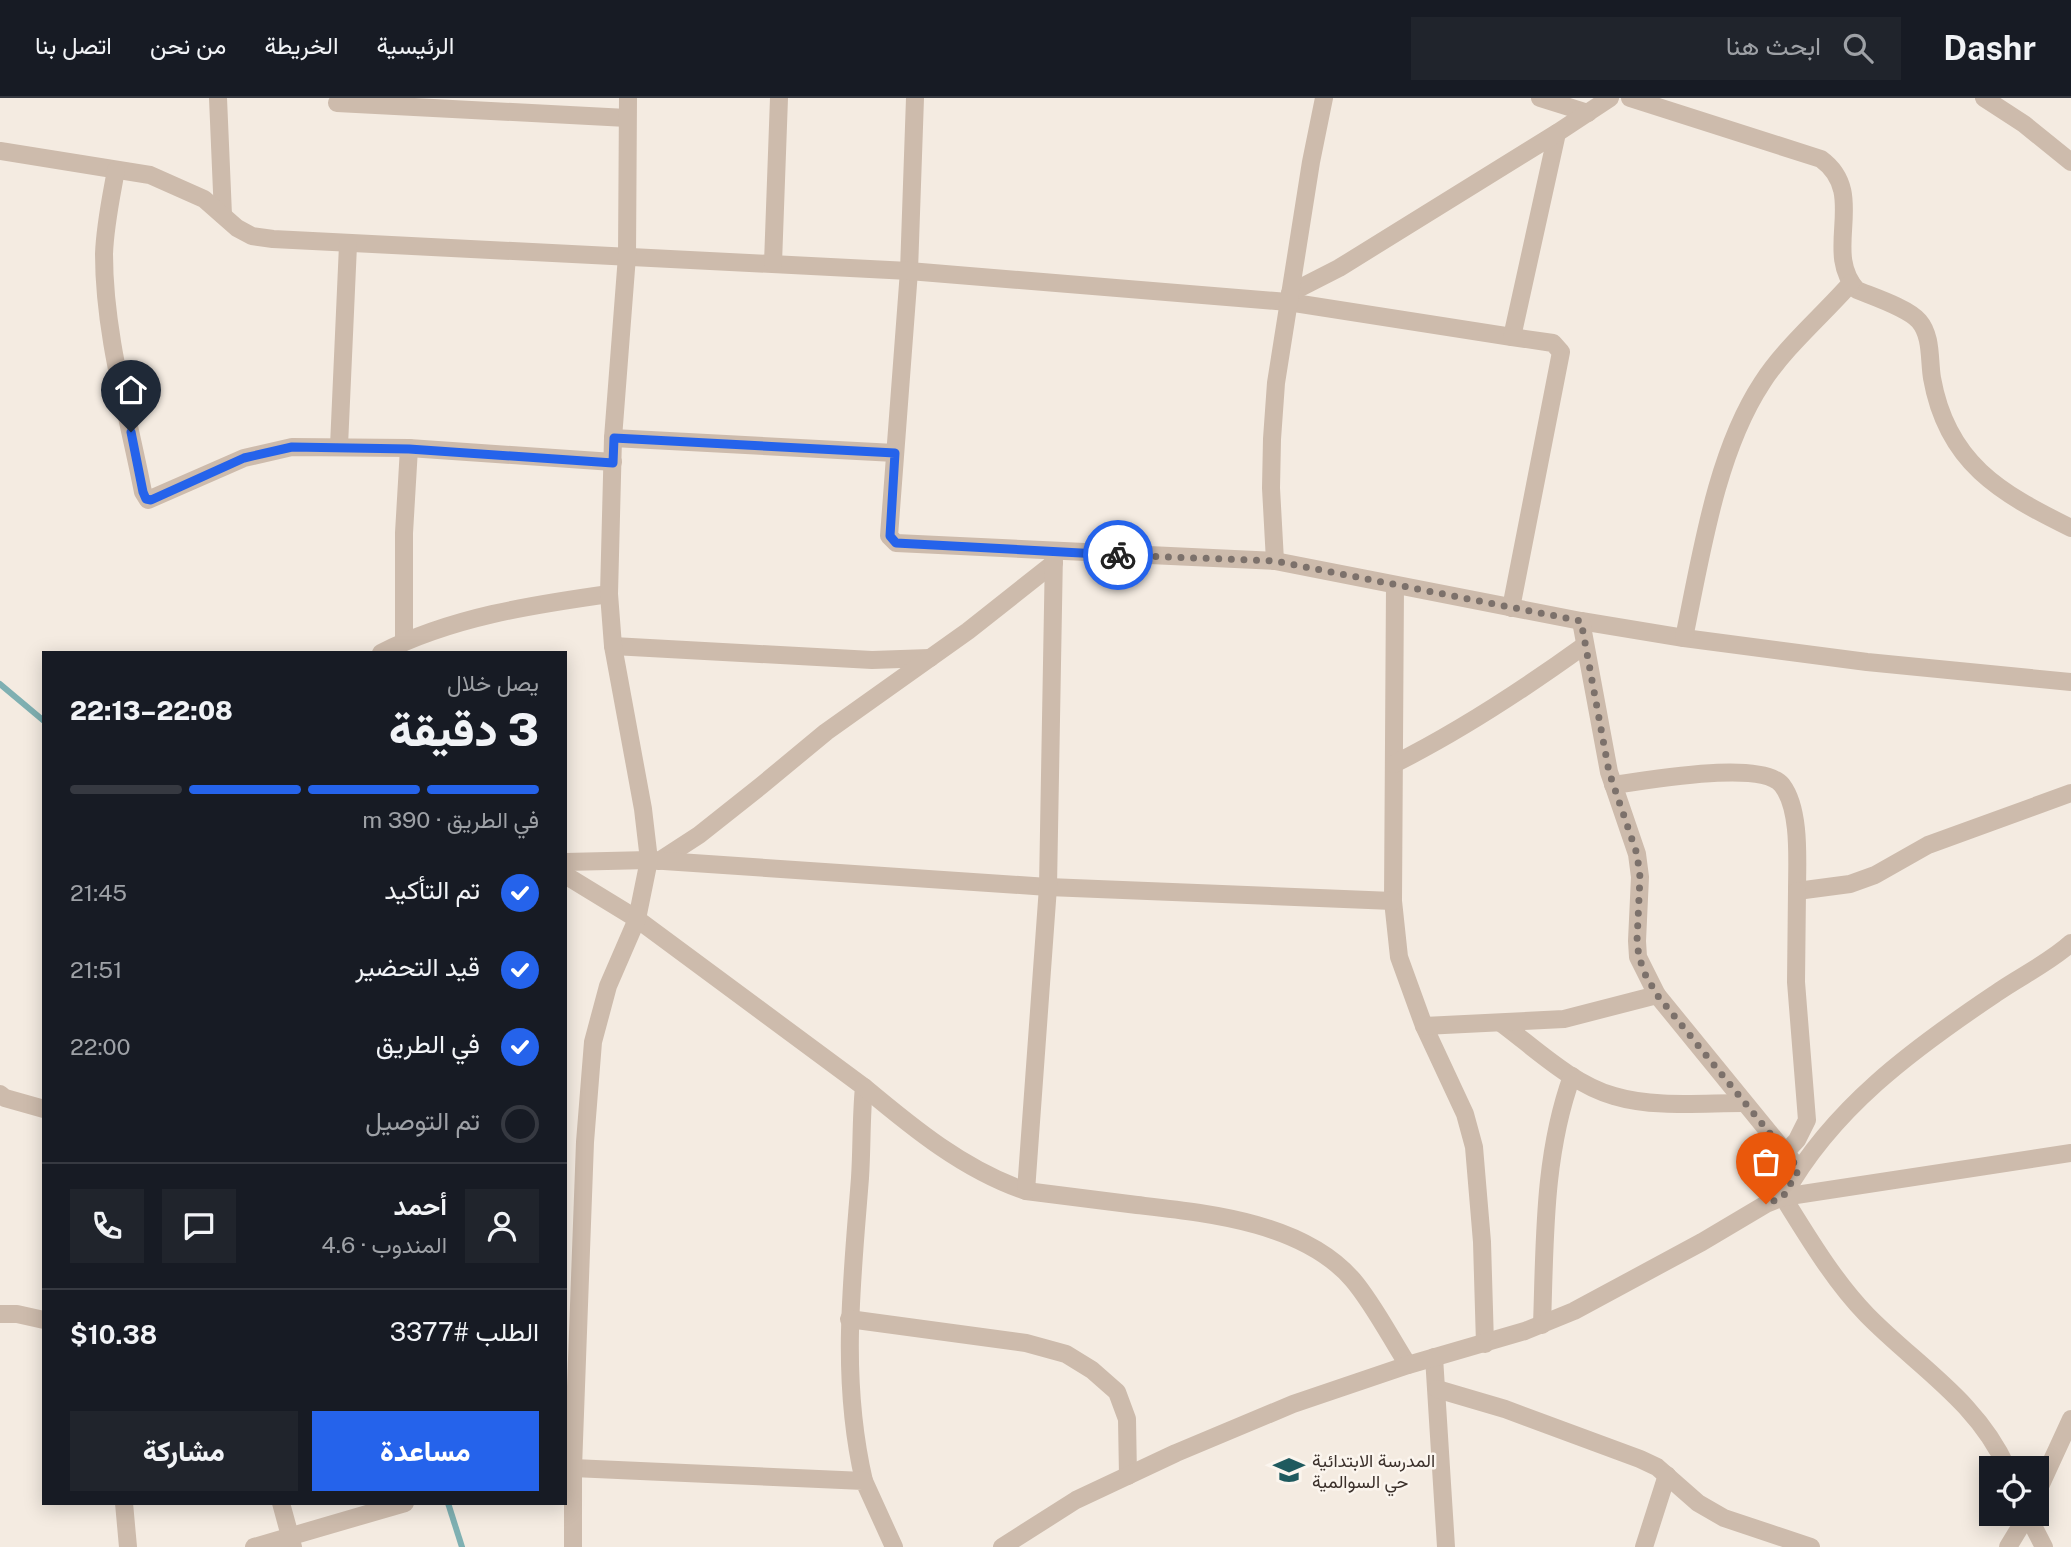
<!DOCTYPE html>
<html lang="ar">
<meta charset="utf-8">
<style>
body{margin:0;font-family:"Public Sans",Vazirmatn,sans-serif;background:#20242c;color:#f1f3f6;direction:rtl;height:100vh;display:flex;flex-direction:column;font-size:26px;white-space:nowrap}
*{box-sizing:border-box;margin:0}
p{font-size:23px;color:#9ea1a6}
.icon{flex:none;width:38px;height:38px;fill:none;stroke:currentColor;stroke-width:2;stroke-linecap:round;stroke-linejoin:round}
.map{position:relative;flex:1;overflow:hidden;direction:ltr}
.drawer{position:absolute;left:42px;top:553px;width:525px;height:854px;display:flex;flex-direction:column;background:#171b24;border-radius:0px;box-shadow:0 4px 18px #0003;direction:rtl}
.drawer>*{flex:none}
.fabs{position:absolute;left:1979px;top:1358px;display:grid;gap:14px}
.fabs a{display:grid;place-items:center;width:70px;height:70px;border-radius:0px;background:#171b24;box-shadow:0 4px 18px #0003;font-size:35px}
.pin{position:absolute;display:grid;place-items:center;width:60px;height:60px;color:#fff;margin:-72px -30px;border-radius:50% 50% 50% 0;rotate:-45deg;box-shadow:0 0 7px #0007}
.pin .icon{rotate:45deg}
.courier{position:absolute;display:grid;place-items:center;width:70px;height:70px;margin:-35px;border:5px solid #2563eb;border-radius:50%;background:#fff;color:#222;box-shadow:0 2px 9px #0007}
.head em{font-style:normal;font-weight:800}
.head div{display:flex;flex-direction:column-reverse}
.head{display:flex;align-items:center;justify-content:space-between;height:119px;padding:0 28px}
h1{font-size:46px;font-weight:800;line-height:52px}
.bar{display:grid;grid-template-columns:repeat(4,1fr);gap:10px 7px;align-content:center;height:84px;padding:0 28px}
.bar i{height:9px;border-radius:5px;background:#363941}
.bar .current{background:#2563eb}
.bar p{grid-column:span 4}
.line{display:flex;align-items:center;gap:18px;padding:0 28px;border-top:2px solid #363941}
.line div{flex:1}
.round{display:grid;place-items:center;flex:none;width:74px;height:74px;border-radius:0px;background:#20242c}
ol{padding:0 28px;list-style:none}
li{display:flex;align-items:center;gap:21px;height:77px}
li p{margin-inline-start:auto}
li .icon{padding:7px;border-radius:50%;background:#2563eb;color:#fff;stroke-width:4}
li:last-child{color:#9ea1a6}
li i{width:38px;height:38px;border:4px solid #363941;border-radius:50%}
.cta{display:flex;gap:14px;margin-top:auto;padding:14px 28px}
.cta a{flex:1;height:80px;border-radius:0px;background:#2563eb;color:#fff;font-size:28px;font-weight:800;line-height:80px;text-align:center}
.cta a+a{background:#20242c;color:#f1f3f6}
header{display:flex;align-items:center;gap:42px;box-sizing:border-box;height:98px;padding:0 35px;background:#171b24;border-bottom:2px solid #363941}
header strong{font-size:33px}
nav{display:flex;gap:38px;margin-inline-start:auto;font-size:24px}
.search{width:490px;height:63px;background:#20242c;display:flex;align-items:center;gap:18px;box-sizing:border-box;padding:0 24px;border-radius:0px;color:#9ea1a6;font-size:26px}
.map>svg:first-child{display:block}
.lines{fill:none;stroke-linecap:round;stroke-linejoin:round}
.stream{stroke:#7fb0b2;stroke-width:6}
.minor{stroke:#cdbbac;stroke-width:18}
.done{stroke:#7c716b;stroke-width:7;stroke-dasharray:0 12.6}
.route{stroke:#2563eb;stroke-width:9}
.labels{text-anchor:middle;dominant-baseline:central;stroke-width:5;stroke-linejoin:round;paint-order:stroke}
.poi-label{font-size:18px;fill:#3b302b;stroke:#fbf5ee;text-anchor:start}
</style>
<header>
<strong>Dashr</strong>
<div class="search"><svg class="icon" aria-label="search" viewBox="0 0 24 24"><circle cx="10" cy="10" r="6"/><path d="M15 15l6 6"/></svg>ابحث هنا</div>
<nav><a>الرئيسية</a><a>الخريطة</a><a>من نحن</a><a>اتصل بنا</a></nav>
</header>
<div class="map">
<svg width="2071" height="1449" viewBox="0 0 2071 1449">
<rect width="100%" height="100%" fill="#f4ebe1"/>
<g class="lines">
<g class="stream">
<path d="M 0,586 L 44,623"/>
<path d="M 448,1405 L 462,1449"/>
</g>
<g class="minor">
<path d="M 218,0 L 223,117"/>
<path d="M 915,0 L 909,173 L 889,438 L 896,445 L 1275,463 L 1581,523 L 1684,540 L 1867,564 L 2071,584"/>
<path d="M 1540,0 L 1588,15"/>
<path d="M 1630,0 L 1821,61 C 1869,96 1821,153 1857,192 C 1874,199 1908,210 1919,223 C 1932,238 1929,262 1932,280 C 1947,365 2000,395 2071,430"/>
<path d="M 1984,0 L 2024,26 L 2071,64"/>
<path d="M 337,5 L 627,20"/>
<path d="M 0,53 L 150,77 L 204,101 L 237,130 L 252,138 L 273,141 L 909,173 L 1288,204 L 1512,239 L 1557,35"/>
<path d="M 116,72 C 111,100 105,127 104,156 C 104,236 128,317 143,394 L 148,402 L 244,360 L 292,349 L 409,350 L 613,364"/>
<path d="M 773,165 L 779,0"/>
<path d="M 1290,195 L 1339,170 L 1557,35 L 1610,0"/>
<path d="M 613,340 L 895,355"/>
<path d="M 339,348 L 348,147"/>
<path d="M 1275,463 L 1271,390 L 1272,341 L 1276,285 L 1311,64 L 1324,0"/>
<path d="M 1395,487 L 1393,803 L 1399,859 L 1424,928 L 1465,1016 L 1474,1049 L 1482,1144 L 1485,1246"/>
<path d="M 1511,510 L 1561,254 L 1553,245 L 1512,239"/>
<path d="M 1581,523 L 1609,674 L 1637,756 L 1640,779 L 1637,843 L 1638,859 L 1657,897 L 1799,1071"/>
<path d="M 1684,540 C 1701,458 1716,355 1762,285 C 1785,249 1823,217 1851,185"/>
<path d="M 404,544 L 404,435 L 409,350"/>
<path d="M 613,548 L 872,562 L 930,560"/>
<path d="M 381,555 C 452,519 531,507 609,496"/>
<path d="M 1394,666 C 1462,632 1524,591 1585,547"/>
<path d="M 1613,687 C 1646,683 1761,661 1782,687 C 1801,712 1797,764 1797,793 L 1850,786 L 1875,777 L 1928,747 L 2071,695"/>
<path d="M 659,763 L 699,737 L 762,687 L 826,634 L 968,533 L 1054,465"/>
<path d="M 565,764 L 649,762 L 1048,789 L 1393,803"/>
<path d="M 565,777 L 637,821 L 864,989 C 861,1019 862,1049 860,1080 C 852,1183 840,1280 864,1383"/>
<path d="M 1501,925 C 1536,951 1572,986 1614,998 C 1654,1010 1702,1005 1743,1005"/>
<path d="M 1424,928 L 1564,921 L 1657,897"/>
<path d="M 864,989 C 913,1030 964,1072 1026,1093 C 1063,1098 1100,1102 1137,1107 C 1207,1115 1303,1124 1353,1182 C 1374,1207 1390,1239 1408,1267"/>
<path d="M 0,996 L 5,1000 L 44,1011"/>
<path d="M 1785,1055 L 1797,1042 L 1807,1022 L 1796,884 L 1797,793"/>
<path d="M 1026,1093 L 1048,789 L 1054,454"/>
<path d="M 0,1216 L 17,1216 L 44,1222"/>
<path d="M 849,1221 L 1026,1245 L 1066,1256 L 1092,1272 L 1117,1294 L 1127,1321 L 1128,1378"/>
<path d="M 1542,1227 C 1545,1143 1543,1058 1572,978"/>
<path d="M 1434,1259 L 1446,1449"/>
<path d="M 1437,1291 L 1505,1311 L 1640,1361 L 1657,1369 L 1698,1405 L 1724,1420 L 1811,1449"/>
<path d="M 573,1370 L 864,1383 L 894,1449"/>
<path d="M 2007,1370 C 1977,1303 1917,1268 1867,1217 C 1834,1183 1808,1139 1783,1099 C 1831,1011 1913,951 1995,896 C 2019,879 2049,865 2071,845"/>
<path d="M 2037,1395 L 2071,1321"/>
<path d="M 124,1405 L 128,1449"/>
<path d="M 281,1405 L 293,1449"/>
<path d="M 2027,1416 L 2044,1449"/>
<path d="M 254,1449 L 405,1405"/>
<path d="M 573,1449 L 573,1370 L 585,1044 L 593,944 L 608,888 L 637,821 L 649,762 L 643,711 L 613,548 L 609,496 L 613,340 L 627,158 L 628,0"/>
<path d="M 1002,1449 L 1076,1402 L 1176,1355 L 1293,1306 L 1408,1267 L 1525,1233 L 1574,1213 L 1702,1144 L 1766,1106 L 1783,1099 L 2071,1055"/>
<path d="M 1644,1449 L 1667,1377"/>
<path d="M 2008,1449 L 2028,1416"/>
</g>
</g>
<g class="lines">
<path class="done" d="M 1118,457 L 1275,463 L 1581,523 L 1609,674 L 1637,756 L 1640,779 L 1637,843 L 1639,859 L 1645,876 L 1657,897 L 1799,1071 L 1783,1099 L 1766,1106"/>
<path class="route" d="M 131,334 L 143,394 L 146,401 L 151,402 L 244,360 L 292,349 L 409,351 L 613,365 L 614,340 L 895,355 L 890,438 L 896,445 L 1118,457"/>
</g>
<defs>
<g id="school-bare" transform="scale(2.415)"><path d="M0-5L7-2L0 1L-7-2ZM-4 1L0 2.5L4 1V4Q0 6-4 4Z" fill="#1f5a5e" stroke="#fbf5ee" stroke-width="2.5" paint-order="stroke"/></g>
</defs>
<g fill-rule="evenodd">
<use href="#school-bare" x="1289" y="1372"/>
</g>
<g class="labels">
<g class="poi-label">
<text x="1312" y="1362">المدرسة الابتدائية<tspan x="1312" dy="21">حي السوالمية</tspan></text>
</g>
</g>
</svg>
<div class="fabs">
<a><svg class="icon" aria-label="locate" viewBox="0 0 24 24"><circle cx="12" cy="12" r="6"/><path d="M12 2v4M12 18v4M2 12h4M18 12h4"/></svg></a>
</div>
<div class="pin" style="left:1766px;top:1106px;background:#ea580c"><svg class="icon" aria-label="bag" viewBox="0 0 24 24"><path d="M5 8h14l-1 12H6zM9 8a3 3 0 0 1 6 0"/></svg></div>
<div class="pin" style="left:131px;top:334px;background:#1f2937"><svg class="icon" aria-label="home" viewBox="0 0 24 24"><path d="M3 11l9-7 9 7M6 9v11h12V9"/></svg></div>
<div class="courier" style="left:1118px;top:457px"><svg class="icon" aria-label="bike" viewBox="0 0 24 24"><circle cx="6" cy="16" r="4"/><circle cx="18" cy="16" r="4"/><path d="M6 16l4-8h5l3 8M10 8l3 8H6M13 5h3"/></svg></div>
<section class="drawer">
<div class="head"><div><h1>3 دقيقة</h1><p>يصل خلال</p></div><em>22:08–22:13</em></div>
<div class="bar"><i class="current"></i><i class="current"></i><i class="current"></i><i></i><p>في الطريق · 390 m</p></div>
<ol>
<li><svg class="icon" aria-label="check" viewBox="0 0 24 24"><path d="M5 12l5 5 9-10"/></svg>تم التأكيد<p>21:45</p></li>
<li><svg class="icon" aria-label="check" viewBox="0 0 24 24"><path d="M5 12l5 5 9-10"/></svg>قيد التحضير<p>21:51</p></li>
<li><svg class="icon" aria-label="check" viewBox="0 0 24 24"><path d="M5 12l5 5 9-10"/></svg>في الطريق<p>22:00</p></li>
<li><i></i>تم التوصيل</li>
</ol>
<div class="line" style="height:126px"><a class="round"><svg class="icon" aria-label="person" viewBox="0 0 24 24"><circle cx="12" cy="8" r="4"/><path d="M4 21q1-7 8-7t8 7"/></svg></a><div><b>أحمد</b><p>المندوب · 4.6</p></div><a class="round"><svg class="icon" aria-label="chat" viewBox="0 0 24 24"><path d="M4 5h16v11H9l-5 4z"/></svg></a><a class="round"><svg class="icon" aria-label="phone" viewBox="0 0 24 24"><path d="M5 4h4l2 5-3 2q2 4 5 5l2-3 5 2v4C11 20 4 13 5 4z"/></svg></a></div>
<div class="line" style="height:91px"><div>الطلب #3377</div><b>$10.38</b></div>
<div class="cta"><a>مساعدة</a><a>مشاركة</a></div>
</section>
</div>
